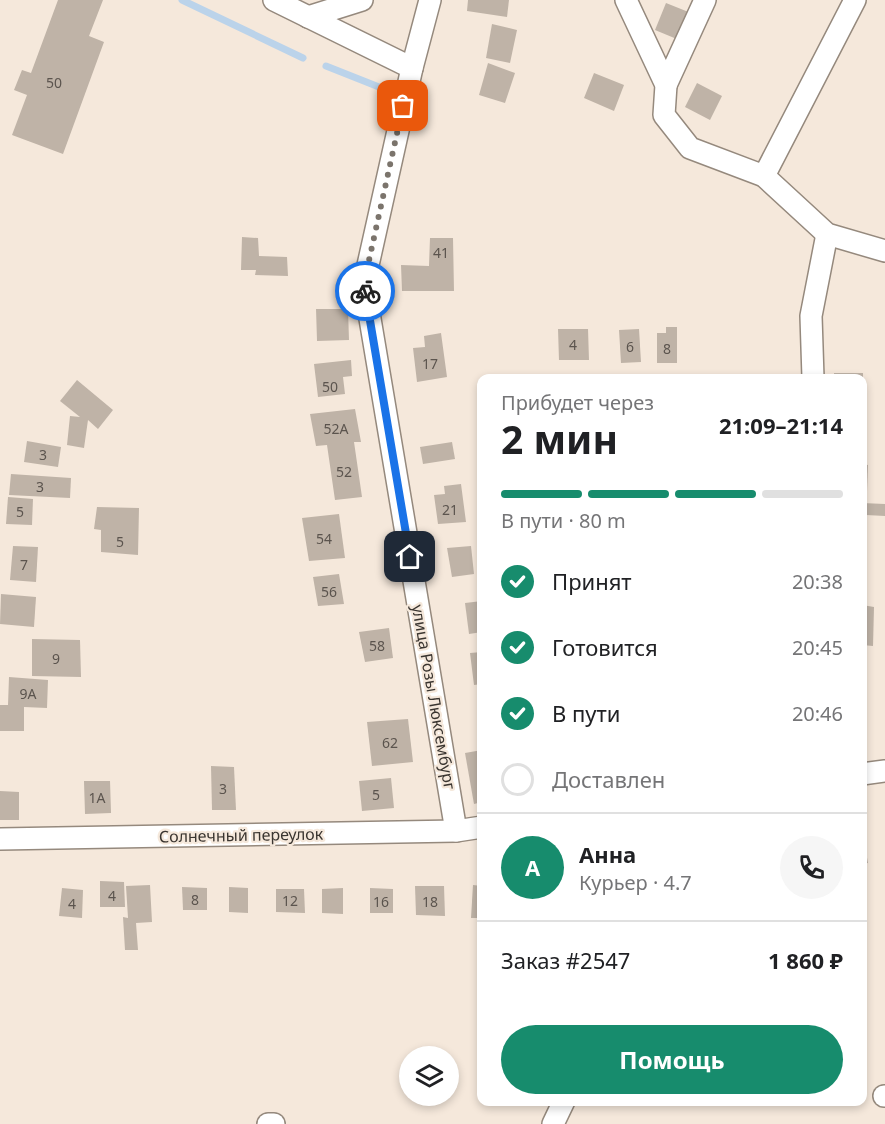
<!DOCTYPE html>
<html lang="ru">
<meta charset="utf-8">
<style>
body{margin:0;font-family:"Noto Sans",sans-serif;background:#f6f6f6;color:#202124;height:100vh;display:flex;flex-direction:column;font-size:22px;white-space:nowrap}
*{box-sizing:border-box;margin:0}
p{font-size:20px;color:#757577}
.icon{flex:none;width:33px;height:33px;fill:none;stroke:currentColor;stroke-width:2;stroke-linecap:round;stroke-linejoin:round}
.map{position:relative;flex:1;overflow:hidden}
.panel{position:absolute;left:477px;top:374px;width:390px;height:732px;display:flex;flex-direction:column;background:#fff;border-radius:12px;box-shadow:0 3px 9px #0003}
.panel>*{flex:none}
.controls{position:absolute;left:399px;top:1046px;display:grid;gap:12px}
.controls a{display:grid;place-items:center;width:60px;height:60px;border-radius:50%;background:#fff;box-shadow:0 3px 9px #0003;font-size:30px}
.pin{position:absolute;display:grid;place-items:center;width:51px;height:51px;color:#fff;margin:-26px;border-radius:12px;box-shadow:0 3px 9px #0006}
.courier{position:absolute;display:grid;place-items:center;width:60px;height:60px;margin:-30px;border:4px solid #1a73e8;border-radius:50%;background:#fff;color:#222;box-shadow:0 2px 8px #0007}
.head em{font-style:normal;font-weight:700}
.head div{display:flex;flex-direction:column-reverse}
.head{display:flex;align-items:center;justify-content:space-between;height:102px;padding:0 24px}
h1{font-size:39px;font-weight:700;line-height:45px}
.bar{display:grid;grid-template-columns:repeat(4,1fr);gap:9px 6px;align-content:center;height:72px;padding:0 24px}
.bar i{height:8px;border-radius:4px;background:#e0e0e0}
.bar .selected{background:#178c6d}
.bar p{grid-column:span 4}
.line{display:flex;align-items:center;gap:15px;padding:0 24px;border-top:2px solid #e0e0e0}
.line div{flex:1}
.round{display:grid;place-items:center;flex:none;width:63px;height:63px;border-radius:32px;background:#f6f6f6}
ol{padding:0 24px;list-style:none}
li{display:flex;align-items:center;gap:18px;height:66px}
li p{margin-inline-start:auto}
li .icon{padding:6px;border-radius:50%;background:#178c6d;color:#fff;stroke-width:4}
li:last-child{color:#757577}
li i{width:33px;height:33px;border:3px solid #e0e0e0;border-radius:50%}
.cta{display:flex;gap:12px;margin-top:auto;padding:12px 24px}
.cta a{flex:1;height:69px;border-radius:36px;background:#178c6d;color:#fff;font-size:24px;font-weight:700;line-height:69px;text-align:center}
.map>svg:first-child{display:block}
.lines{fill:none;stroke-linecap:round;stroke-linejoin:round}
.stream{stroke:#bbd3ea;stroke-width:7}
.building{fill:#bfb3a7}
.minor-casing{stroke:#95897d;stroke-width:24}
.minor{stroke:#fff;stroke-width:21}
.done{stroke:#7b746c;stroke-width:6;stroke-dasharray:0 10.8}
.route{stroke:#1a73e8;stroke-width:8}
.labels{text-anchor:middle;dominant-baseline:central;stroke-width:4.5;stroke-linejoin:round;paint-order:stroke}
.number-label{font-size:14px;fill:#5b544e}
.street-label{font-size:16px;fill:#3a3530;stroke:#f5e8db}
</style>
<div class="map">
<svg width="885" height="1124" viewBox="0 0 885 1124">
<rect width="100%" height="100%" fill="#f5e8db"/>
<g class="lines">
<g class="stream">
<path d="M 182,0 L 303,58"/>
<path d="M 326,66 L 379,87"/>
</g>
</g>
<g class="building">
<path d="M 58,0 L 103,0 L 89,36 L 104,42 L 63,154 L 12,135 L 27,95 L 14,90 L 22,70 L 31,73 Z"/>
<path d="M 468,0 L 509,0 L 507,17 L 467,11 Z"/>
<path d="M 666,3 L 696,15 L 684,42 L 655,30 Z"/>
<path d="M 492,24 L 517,30 L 510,63 L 486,58 Z"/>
<path d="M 488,63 L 515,73 L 505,103 L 479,95 Z"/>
<path d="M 594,73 L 624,85 L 614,111 L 584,98 Z"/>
<path d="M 697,83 L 722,96 L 710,120 L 685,107 Z"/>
<path d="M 242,237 L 258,238 L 259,256 L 287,257 L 288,276 L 255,275 L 256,270 L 241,270 Z"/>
<path d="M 430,238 L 453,238 L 454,291 L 402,291 L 401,265 L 429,266 Z"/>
<path d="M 316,309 L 348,309 L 349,340 L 317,341 Z"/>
<path d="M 666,327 L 677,327 L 677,363 L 657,363 L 657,333 L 666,333 Z"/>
<path d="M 558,329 L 588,329 L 589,360 L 559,360 Z"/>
<path d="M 639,329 L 641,362 L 621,363 L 619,330 Z"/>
<path d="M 441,333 L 447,377 L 417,382 L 413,348 L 425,347 L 424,336 Z"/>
<path d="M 351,360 L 352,376 L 343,377 L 345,394 L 318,397 L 314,364 Z"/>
<rect x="834" y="373" width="29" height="5"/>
<path d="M 77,380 L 113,410 L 98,429 L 88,420 L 84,448 L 67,445 L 70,416 L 80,417 L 60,401 Z"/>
<path d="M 355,409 L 361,442 L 354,442 L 362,497 L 335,500 L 327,445 L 316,446 L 310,414 Z"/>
<path d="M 27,441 L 61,447 L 58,467 L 24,462 Z"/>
<path d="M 452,442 L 455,459 L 423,464 L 420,447 Z"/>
<path d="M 862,464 L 868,465 L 867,491 L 862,491 Z"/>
<path d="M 11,474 L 71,478 L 70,498 L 9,495 Z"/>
<path d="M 461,484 L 466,522 L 438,524 L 434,495 L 445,494 L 444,486 Z"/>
<path d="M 8,497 L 33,499 L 32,525 L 6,524 Z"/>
<path d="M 862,503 L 885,504 L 885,516 L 866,515 L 866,546 L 862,545 Z"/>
<path d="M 97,507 L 139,508 L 138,555 L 101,552 L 101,530 L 94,529 Z"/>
<path d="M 339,514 L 345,558 L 309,561 L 302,518 Z"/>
<path d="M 13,546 L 38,547 L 36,582 L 10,580 Z"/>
<path d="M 471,546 L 474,574 L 452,577 L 447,548 Z"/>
<path d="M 339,574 L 344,604 L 318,606 L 313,577 Z"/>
<path d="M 1,594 L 36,597 L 34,627 L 0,624 Z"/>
<path d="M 482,601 L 482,632 L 469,634 L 465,603 Z"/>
<path d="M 862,605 L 874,607 L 873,646 L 862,645 Z"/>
<path d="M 389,628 L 393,658 L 365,662 L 359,632 Z"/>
<path d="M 32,639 L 80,640 L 81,677 L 32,676 Z"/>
<path d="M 482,652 L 482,684 L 474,685 L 470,653 Z"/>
<path d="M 9,677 L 48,680 L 47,708 L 24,707 L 24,731 L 0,731 L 0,705 L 8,705 Z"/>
<path d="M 408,719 L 413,762 L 372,766 L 367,722 Z"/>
<path d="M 482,750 L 482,802 L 474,804 L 465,753 Z"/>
<path d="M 211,766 L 234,767 L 236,810 L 212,810 Z"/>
<path d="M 391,778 L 394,808 L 362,811 L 359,781 Z"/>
<path d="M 84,781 L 110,781 L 111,813 L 85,814 Z"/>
<path d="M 0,791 L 19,792 L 19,820 L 0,820 Z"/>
<path d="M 862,831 L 868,863 L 862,864 Z"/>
<path d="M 100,881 L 124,882 L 125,907 L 100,907 Z"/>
<path d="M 150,885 L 152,922 L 136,923 L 138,950 L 125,950 L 123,917 L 128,918 L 126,886 Z"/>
<path d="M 473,885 L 482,886 L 482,918 L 471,918 Z"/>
<path d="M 415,886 L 444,886 L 445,916 L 416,915 Z"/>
<path d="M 182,887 L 207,888 L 207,910 L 183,910 Z"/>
<path d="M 229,887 L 248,888 L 248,913 L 229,912 Z"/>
<path d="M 62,888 L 83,890 L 82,918 L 59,916 Z"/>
<path d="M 343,888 L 343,914 L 322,913 L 322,889 Z"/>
<path d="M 370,888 L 393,889 L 393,913 L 370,913 Z"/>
<path d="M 276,889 L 304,889 L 305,913 L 276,912 Z"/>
</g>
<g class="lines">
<g class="minor-casing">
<g id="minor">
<path d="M 274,0 L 412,68"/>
<path d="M 430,0 L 412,68 L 364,283 L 456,831"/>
<path d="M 626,0 L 666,85 L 664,115 L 690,148 L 764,176 L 827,234 L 885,251"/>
<path d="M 308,17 L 362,0"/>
<path d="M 666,85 L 705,0"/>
<path d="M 764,176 L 855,0"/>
<path d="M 813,378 L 811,316 L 827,234"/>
<path d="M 862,774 L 885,771"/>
<path d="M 0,839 L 456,831 L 482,827"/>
<path d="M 884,1096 L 885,1096"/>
<path d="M 268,1124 L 274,1124"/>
<path d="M 553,1124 L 564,1101"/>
</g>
</g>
<use href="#minor" class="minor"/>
</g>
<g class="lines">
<path class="done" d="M 365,291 L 364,283 L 403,106"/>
<path class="route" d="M 365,291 L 410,557"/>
</g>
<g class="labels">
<g class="number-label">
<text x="54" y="82">50</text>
<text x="441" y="252">41</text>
<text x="573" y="344">4</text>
<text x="630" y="346">6</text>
<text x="667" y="348">8</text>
<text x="430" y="363">17</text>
<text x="330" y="386">50</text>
<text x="336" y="428">52А</text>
<text x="43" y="454">3</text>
<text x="344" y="471">52</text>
<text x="40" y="486">3</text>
<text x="450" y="509">21</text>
<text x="20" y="511">5</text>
<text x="324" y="538">54</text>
<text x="120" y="541">5</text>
<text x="24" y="564">7</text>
<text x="329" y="591">56</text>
<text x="377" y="645">58</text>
<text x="56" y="658">9</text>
<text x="28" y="693">9А</text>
<text x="390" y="742">62</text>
<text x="223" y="788">3</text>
<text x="376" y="794">5</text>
<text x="97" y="797">1А</text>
<text x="112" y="895">4</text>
<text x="195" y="899">8</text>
<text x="290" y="900">12</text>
<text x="381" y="901">16</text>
<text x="430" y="901">18</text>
<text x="72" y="903">4</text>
</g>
<g class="street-label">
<text transform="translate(434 697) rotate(80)">улица Розы Люксембург</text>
<text transform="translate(241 835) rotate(-1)">Солнечный переулок</text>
</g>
</g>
</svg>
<div class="controls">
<a><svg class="icon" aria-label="layers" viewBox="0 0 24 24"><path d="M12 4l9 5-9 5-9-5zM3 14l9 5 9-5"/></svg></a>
</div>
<div class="pin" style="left:403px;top:106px;background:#ea580c"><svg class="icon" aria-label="bag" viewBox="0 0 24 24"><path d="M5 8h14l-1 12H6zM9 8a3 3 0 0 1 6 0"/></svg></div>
<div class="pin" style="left:410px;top:557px;background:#1f2937"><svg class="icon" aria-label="home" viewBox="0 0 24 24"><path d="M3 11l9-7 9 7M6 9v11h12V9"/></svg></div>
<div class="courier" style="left:365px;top:291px"><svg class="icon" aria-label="bike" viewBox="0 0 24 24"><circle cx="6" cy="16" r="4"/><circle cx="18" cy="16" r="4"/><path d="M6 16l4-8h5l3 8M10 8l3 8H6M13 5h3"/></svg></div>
<section class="panel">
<div class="head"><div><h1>2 мин</h1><p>Прибудет через</p></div><em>21:09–21:14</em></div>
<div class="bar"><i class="selected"></i><i class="selected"></i><i class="selected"></i><i></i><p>В пути · 80 m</p></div>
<ol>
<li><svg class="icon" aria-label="check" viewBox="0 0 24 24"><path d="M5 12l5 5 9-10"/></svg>Принят<p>20:38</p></li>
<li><svg class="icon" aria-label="check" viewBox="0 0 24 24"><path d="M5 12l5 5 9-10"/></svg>Готовится<p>20:45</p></li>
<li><svg class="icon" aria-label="check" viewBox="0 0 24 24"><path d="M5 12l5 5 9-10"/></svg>В пути<p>20:46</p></li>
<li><i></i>Доставлен</li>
</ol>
<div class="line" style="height:108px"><b class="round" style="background:#178c6d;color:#fff">А</b><div><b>Анна</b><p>Курьер · 4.7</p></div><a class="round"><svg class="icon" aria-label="phone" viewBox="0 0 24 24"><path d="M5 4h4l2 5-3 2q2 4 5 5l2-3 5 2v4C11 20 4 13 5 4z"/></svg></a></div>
<div class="line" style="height:78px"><div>Заказ #2547</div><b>1 860 ₽</b></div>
<div class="cta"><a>Помощь</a></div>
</section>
</div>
